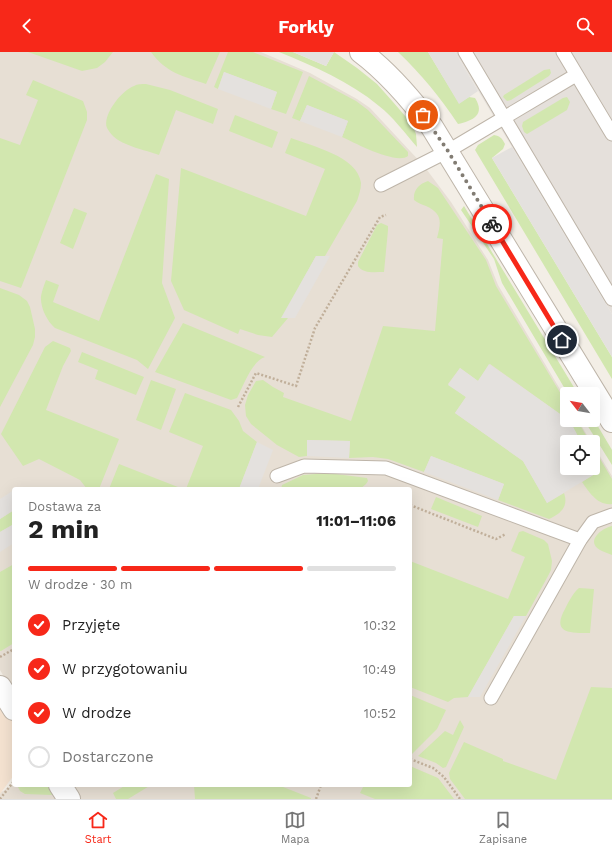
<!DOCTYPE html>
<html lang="pl">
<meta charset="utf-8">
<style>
body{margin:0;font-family:"Work Sans",sans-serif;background:#f6f6f6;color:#222;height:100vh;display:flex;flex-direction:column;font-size:15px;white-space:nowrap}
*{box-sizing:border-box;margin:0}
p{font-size:13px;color:#767676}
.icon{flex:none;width:22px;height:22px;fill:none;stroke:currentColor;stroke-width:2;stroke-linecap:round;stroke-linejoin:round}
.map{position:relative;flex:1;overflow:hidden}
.panel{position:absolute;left:12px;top:435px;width:400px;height:300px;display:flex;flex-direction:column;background:#fff;border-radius:4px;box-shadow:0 4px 16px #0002}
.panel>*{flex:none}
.needle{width:26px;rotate:301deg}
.fabs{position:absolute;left:560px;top:335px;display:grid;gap:8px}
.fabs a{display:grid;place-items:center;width:40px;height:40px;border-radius:4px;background:#fff;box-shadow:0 4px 16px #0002;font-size:20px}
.pin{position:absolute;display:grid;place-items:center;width:34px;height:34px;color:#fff;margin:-17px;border:2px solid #fff;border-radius:50%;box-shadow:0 1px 4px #0007}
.courier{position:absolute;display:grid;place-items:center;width:40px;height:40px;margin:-20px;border:3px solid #f72819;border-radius:50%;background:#fff;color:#222;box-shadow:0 1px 5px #0007}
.headline em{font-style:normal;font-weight:700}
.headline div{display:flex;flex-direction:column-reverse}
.headline{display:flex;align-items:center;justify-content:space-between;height:68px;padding:0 16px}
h1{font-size:26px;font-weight:700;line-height:30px}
.bar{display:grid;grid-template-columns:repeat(4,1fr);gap:6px 4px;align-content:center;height:48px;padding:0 16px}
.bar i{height:5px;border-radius:3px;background:#e0e0e0}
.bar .selected{background:#f72819}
.bar p{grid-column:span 4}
ol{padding:0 16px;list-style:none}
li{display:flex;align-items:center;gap:12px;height:44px}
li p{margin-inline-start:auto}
li .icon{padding:4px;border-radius:50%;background:#f72819;color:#fff;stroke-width:4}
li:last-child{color:#767676}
li i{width:22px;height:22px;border:2px solid #e0e0e0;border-radius:50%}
header{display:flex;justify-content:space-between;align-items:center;height:52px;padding:0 16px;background:#f72819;color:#fff;font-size:18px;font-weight:700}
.tab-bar{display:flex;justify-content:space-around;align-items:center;height:56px;border-top:1px solid #e0e0e0;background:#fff;font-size:11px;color:#767676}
.tab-bar a{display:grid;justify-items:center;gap:2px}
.tab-bar .selected{color:#f72819}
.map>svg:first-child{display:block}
.residential{fill:#e7dfd4}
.commercial{fill:#f5e3d1}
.industrial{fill:#e5e0db}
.green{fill:#d2e7af}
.parking{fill:#e4e1de}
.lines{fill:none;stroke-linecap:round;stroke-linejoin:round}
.service-casing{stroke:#beb5a9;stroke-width:15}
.minor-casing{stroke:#beb5a9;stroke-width:24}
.path{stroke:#c0af9a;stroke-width:2.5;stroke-dasharray:2 2;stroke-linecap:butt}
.service{stroke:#fff;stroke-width:13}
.minor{stroke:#fff;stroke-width:22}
.done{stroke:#827c73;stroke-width:4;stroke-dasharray:0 7.2}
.route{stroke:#f72819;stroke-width:5}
</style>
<header><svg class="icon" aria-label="back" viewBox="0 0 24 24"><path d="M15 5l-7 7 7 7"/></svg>Forkly<svg class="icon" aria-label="search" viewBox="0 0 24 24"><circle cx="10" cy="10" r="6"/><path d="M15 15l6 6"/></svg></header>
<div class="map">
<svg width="612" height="747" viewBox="0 0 612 747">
<rect width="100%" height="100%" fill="#f3eee6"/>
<path class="residential" d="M 0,0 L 261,0 L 310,21 L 357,47 L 370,56 L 424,114 L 451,150 L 488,208 L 498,233 L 567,349 L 567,368 L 578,368 L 591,390 L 567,390 L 567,416 L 593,416 L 593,393 L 612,424 L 612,747 L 0,747 L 0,741 L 14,732 L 410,733 L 410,437 L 14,437 L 14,642 L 0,618 Z"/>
<path class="commercial" d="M 0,640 L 14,663 L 14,723 L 0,742 Z"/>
<path class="industrial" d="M 455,0 L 612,0 L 612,262 L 512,95 Z"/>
<g class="green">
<path d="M 28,0 L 113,0 L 105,10 L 97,16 L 82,19 Z"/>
<path d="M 151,0 L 220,0 L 206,32 C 183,24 166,21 151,0 Z"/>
<path d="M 228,0 L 253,0 L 303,20 L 286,62 L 271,57 L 277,40 L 224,20 L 218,37 L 214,35 Z"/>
<path d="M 279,0 L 293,0 L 326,14 L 334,0 L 357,16 L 377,32 L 393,50 L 412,72 L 416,82 L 417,95 C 405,81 393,65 379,54 C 349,29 315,15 279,0 Z"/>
<path d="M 398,0 L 428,0 L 459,51 L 469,45 L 475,46 C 486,63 472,69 458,72 C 439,44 423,24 398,0 Z"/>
<path d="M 550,17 L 551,21 L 549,24 L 511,48 L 507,49 L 503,45 L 504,43 L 544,18 Z"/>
<path d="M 309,24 L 356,49 L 368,58 L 408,100 L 408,104 C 396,113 355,91 342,85 L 348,69 L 307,53 L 300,69 L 292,66 Z"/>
<path d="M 33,28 L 83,49 L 87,60 L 87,68 L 21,236 L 0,229 L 0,86 L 20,93 L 38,48 L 26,43 Z"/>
<path d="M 146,32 L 170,38 L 218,57 L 213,72 L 176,58 L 159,103 C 146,98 123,94 113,84 C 111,82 108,78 107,76 C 102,63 122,38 134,34 C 137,32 142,32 146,32 Z"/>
<path d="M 567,45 L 570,50 L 567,58 L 527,82 L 524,80 L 522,74 L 523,70 L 563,46 Z"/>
<path d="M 235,63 L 278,80 L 272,96 L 229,79 Z"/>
<path d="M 494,83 C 500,84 502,86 505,92 L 503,97 L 492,106 L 612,305 L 612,327 L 475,98 L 478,93 Z"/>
<path d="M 291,86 C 311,94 358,104 361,131 C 361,137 359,143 357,149 L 325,204 L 316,204 L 282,266 L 288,266 L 272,285 L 258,283 L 240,277 L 238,282 L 184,258 L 171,229 L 181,116 L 306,164 L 325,117 L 285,101 Z"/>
<path d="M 156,122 L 169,127 L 162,231 L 175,266 L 148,317 L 137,308 L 55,276 C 47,269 40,255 41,244 C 42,239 44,233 46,228 L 59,233 L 53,250 L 99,269 Z"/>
<path d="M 428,129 L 438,136 L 486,208 L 496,234 L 567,352 L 567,367 L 490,312 L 478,329 L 460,316 L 448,332 L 466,345 L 455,361 L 523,409 L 547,451 L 564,441 C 569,455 560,462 549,467 L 498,448 L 504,432 L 431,404 L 424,420 L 388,407 L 373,405 L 349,406 L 350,389 L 308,388 L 307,404 L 299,405 L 277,393 L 251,372 L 246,364 L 245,353 L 248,343 L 256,329 L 263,328 L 273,335 L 284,341 L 283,345 L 351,369 L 383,274 L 435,279 L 443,187 L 437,186 C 441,170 443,162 426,154 C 421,152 418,151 414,148 C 413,138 419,132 428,129 Z"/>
<path d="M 464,154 L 578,342 L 568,342 L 502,231 L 494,207 L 461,158 Z"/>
<path d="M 74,156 L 87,161 L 73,197 L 60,191 Z"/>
<path d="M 381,171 L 388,174 L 388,178 L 384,220 C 375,220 363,222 358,214 L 358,210 L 377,173 Z"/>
<path d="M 0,236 L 19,243 L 27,249 L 30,255 L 35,277 L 35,285 L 33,293 L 0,355 Z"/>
<path d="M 183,271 L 265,305 C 252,309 243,334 237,346 L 231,348 L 155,320 Z"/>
<path d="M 53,289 L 70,296 L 71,299 L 63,314 L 46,358 L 119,387 L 99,437 L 87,437 L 80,428 L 39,407 L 23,414 L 1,382 L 45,295 Z"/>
<path d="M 82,300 L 144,325 L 136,343 L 95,327 L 98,318 L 78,310 Z"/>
<path d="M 151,328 L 176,337 L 161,378 L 136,368 Z"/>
<path d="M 185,341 L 231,358 L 239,369 L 243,379 L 257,390 L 239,437 L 186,437 L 203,394 L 169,380 Z"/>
<path d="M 593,366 L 612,398 L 612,413 L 584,368 L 593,368 Z"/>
<path d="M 569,368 L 577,368 L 590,390 L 581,390 Z"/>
<path d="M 593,395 L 612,427 L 612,452 C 598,454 589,440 582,430 L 598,420 L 593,411 Z"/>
<path d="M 119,412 L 183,437 L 109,437 Z"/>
<path d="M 328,421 L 367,426 L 368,429 L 366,432 L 360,437 L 281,437 L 282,433 L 303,423 Z"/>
<path d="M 436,445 L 482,464 L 478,475 L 431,457 Z"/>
<path d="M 14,458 L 14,472 L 0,480 L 0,467 Z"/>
<path d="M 612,474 L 612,503 C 608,501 603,500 600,498 C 585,489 602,476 612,474 Z"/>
<path d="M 523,479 L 544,488 L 548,492 L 552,509 L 551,518 L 548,524 L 526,564 L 514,564 L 468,645 L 454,646 L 448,650 L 410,635 L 410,509 L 508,547 L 525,505 L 511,499 L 519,480 Z"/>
<path d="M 14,512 L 14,591 L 1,599 L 0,599 L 0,520 Z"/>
<path d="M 579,536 L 594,537 L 590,581 C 571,581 551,582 565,557 C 569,549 573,541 579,536 Z"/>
<path d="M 591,635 L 612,636 L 612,747 L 465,747 L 450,727 L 449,721 L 464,690 L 503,707 L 503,709 L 556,728 Z"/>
<path d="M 410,643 L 446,658 L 437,677 L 412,702 L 410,701 Z"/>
<path d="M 460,668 L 464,675 L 446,715 L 443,716 L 436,711 L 418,704 L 445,679 L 453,683 Z"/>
<path d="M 410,714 L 438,726 L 454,747 L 375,747 L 360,741 L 364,733 L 410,733 Z"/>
<path d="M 17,733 L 50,733 L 52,743 L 25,742 L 20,739 Z"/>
<path d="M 126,733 L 151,733 L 128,747 L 116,747 L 113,741 Z"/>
<path d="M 194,733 L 278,733 L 311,746 L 311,747 L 195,747 Z"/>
</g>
<g class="parking">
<path d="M 293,0 L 334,0 L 326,14 Z"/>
<path d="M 428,0 L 455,0 L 478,39 L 459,52 Z"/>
<path d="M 224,20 L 277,40 L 271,57 L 218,37 Z"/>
<path d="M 307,53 L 348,69 L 342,85 L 300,69 Z"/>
<path d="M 512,95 L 612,262 L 612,305 L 492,106 Z"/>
<path d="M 316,204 L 330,204 L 295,266 L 281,266 Z"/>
<path d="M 489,312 L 570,369 L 581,390 L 567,390 L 567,416 L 593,416 L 593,411 L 598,420 L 547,451 L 523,409 L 455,361 L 466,345 L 448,333 L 460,316 L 478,329 Z"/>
<path d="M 307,388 L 350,389 L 349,406 L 307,404 Z"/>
<path d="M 257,390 L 273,398 L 258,437 L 239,437 Z"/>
<path d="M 431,404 L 504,432 L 498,448 L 424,420 Z"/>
<path d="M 14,438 L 14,458 L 0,467 L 0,447 Z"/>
<path d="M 14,472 L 14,491 L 0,500 L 0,480 Z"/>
<path d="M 514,564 L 526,564 L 480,645 L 468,645 Z"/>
</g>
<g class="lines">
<g class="service-casing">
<g id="service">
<path d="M 465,0 L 612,247"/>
<path d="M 563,0 L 612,82"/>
<path d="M 381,133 L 448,99 L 576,23"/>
<path d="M 277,424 L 304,414 L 386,416 L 580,488"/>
<path d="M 491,646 L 580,488 L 593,470 L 612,463"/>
</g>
</g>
<g class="minor-casing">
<g id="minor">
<path d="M 361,0 C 389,21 411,47 432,75 L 612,369"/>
<path d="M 0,635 L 14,657"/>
<path d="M 60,733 L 69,747"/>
</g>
</g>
<g class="path">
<path d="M 238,355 L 256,321 L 296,334 L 315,276 L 380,165 L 386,163"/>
<path d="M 410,453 L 496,487 L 506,482"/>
<path d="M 0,605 L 14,597"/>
<path d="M 410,707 L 433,716 L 444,725 L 460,747"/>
<path d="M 0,747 L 14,729"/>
<path d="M 316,747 L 321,733"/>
</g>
<use href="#service" class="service"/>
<use href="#minor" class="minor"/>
</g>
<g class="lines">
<path class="done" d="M 423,63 L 448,99 L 492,172"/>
<path class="route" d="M 492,172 L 562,288"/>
</g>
</svg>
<div class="fabs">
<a><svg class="needle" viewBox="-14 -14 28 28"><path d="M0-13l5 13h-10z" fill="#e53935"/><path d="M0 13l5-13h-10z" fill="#767676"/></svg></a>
<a><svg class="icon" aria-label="locate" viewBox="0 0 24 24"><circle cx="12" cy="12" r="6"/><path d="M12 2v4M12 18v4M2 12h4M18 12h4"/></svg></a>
</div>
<div class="pin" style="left:423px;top:63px;background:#ea580c"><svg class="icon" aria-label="bag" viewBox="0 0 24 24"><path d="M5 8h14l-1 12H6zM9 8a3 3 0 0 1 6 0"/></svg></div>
<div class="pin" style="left:562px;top:288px;background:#1f2937"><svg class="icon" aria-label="home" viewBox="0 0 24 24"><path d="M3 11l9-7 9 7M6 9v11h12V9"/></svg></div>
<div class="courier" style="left:492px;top:172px"><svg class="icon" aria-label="bike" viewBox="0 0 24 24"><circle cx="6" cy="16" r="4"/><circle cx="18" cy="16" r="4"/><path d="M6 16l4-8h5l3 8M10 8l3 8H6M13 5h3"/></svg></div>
<section class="panel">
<div class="headline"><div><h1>2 min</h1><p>Dostawa za</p></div><em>11:01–11:06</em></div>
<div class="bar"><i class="selected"></i><i class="selected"></i><i class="selected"></i><i></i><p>W drodze · 30 m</p></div>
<ol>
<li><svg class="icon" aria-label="check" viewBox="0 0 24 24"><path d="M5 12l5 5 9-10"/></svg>Przyjęte<p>10:32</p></li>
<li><svg class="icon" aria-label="check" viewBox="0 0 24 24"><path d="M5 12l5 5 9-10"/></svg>W przygotowaniu<p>10:49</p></li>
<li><svg class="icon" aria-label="check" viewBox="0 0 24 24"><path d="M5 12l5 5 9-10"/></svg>W drodze<p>10:52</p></li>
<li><i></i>Dostarczone</li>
</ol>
</section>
</div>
<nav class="tab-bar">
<a class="selected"><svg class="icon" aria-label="home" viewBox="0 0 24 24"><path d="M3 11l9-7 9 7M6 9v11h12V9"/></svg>Start</a>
<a><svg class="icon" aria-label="map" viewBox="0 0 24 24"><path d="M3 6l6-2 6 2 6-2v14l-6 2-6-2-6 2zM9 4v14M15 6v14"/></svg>Mapa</a>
<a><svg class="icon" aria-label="saved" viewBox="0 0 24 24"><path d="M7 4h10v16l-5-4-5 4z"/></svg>Zapisane</a>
</nav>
